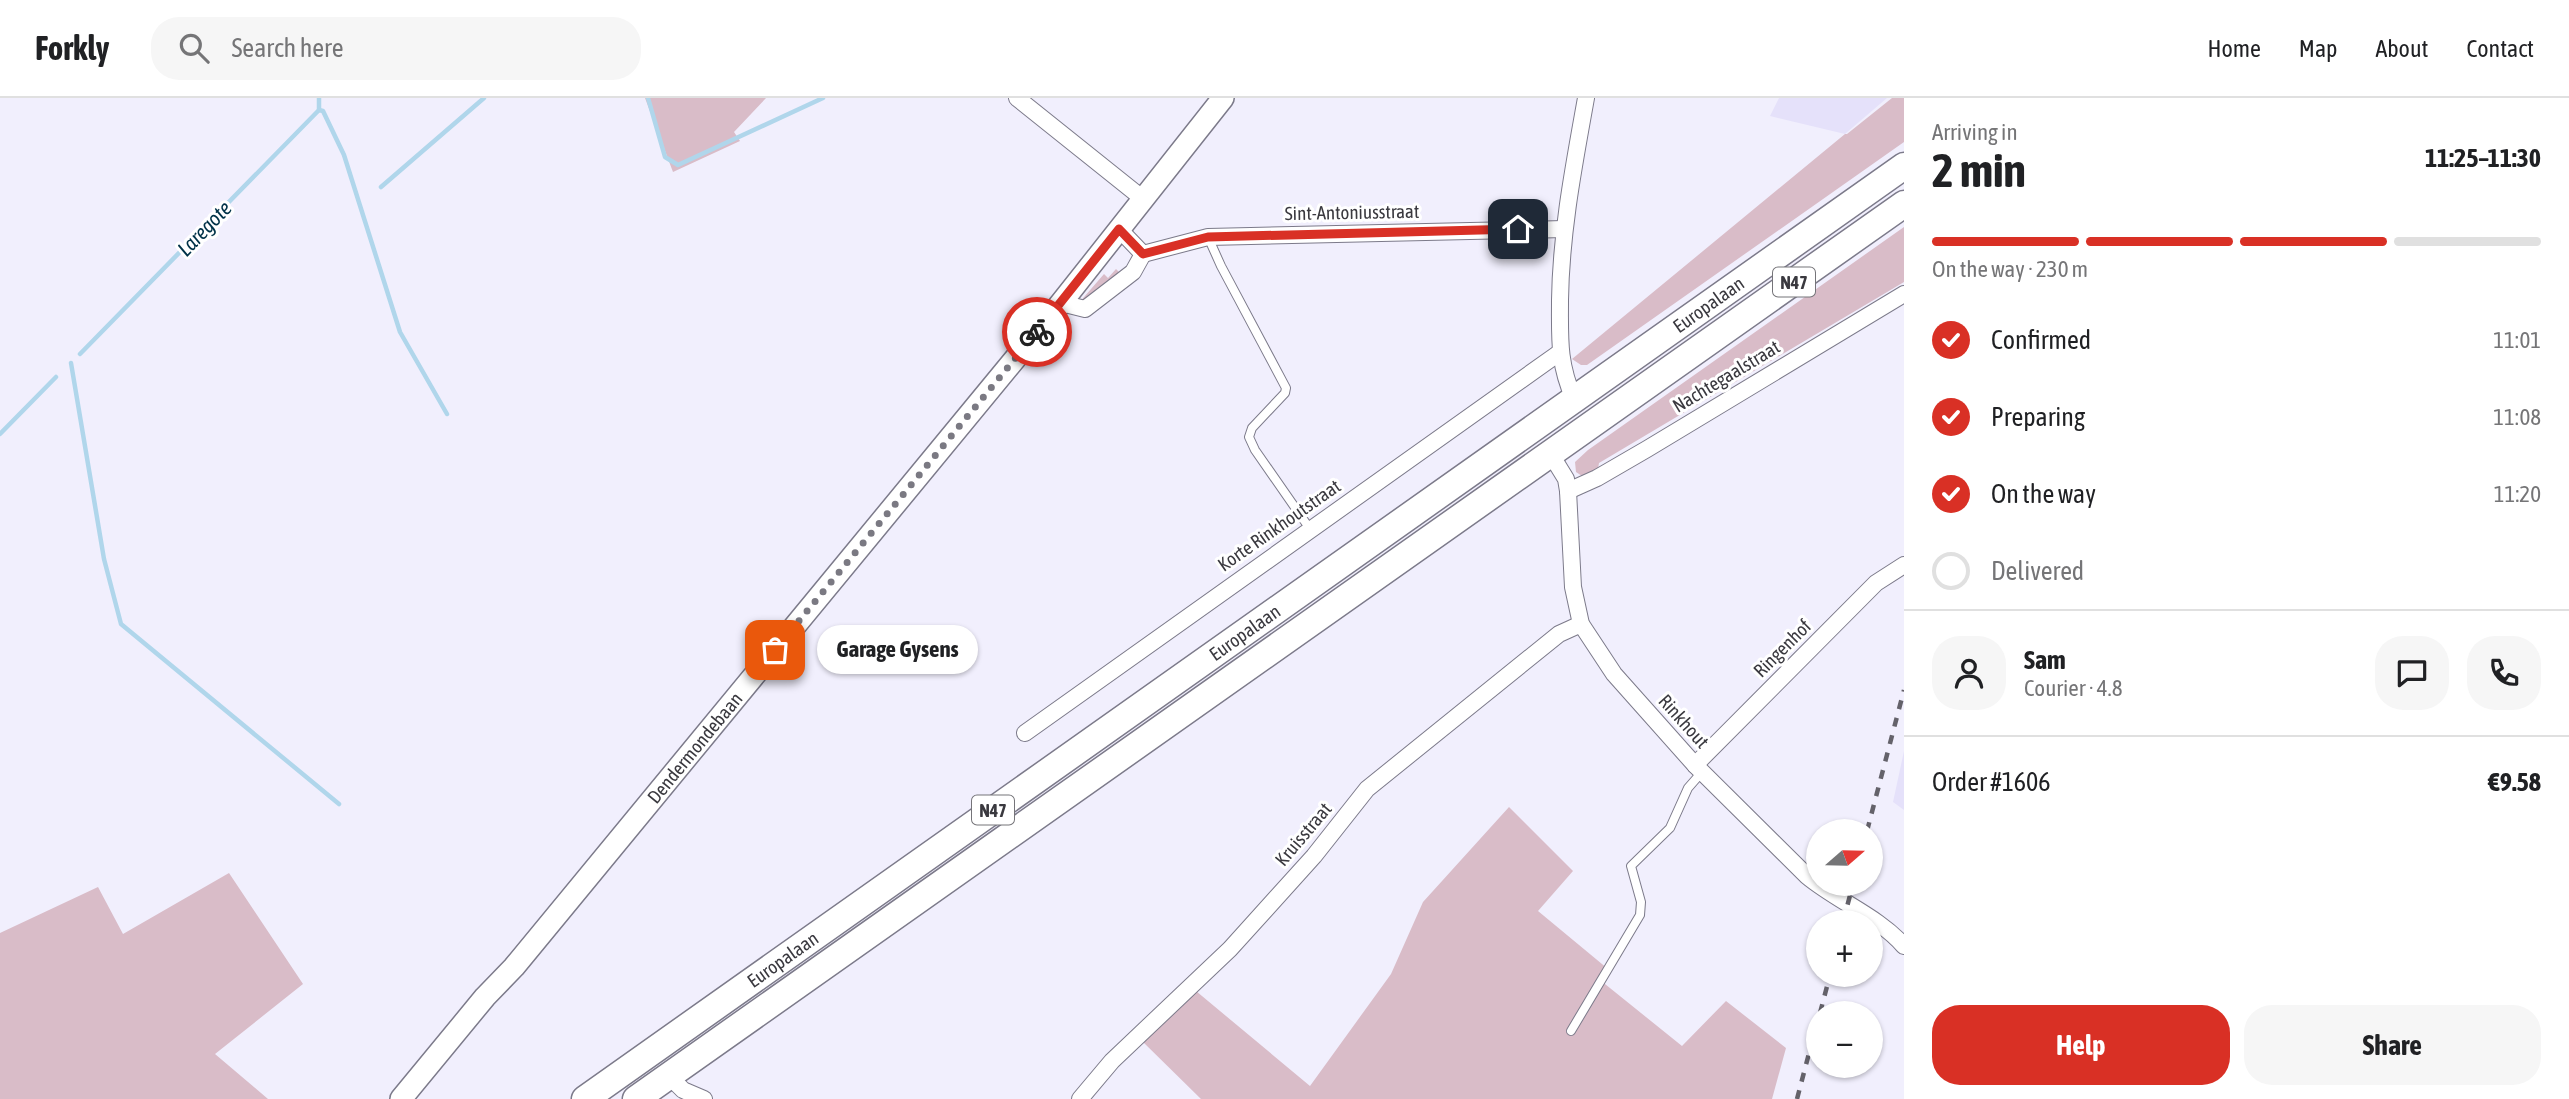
<!DOCTYPE html>
<meta charset="utf-8">
<style>
body{margin:0;font-family:"Asap Condensed",sans-serif;background:#f6f6f6;color:#202124;height:100vh;display:flex;flex-direction:column;font-size:26px;white-space:nowrap}
*{box-sizing:border-box;margin:0}
p{font-size:23px;color:#757577}
.icon{flex:none;width:38px;height:38px;fill:none;stroke:currentColor;stroke-width:2;stroke-linecap:round;stroke-linejoin:round}
.map{position:relative;flex:1;overflow:hidden}
.drawer{display:flex;flex-direction:column;background:#fff;width:665px}
.drawer>*{flex:none}
.needle{width:46px;rotate:70deg}
.tools{position:absolute;left:1806px;top:721px;display:grid;gap:14px}
.tools a{display:grid;place-items:center;width:77px;height:77px;border-radius:50%;background:#fff;box-shadow:0 2px 5px #0004;font-size:35px}
.pin{position:absolute;display:grid;place-items:center;width:60px;height:60px;color:#fff;margin:-30px;border-radius:14px;box-shadow:0 4px 10px #0006}
.courier{position:absolute;display:grid;place-items:center;width:70px;height:70px;margin:-35px;border:5px solid #d93025;border-radius:50%;background:#fff;color:#222;box-shadow:0 2px 9px #0007}
.bubble{position:absolute;height:49px;border-radius:24px;background:#fff;box-shadow:0 2px 5px #0004;font-size:23px;font-weight:700;line-height:49px;text-align:center}
.summary em{font-style:normal;font-weight:700}
.summary div{display:flex;flex-direction:column-reverse}
.summary{display:flex;align-items:center;justify-content:space-between;height:119px;padding:0 28px}
h1{font-size:46px;font-weight:700;line-height:52px}
.bar{display:grid;grid-template-columns:repeat(4,1fr);gap:10px 7px;align-content:center;height:84px;padding:0 28px}
.bar i{height:9px;border-radius:5px;background:#e0e0e0}
.bar .on{background:#d93025}
.bar p{grid-column:span 4}
.line{display:flex;align-items:center;gap:18px;padding:0 28px;border-top:2px solid #e0e0e0}
.line div{flex:1}
.round{display:grid;place-items:center;flex:none;width:74px;height:74px;border-radius:28px;background:#f6f6f6}
ol{padding:0 28px;list-style:none}
li{display:flex;align-items:center;gap:21px;height:77px}
li p{margin-inline-start:auto}
li .icon{padding:7px;border-radius:50%;background:#d93025;color:#fff;stroke-width:4}
li:last-child{color:#757577}
li i{width:38px;height:38px;border:4px solid #e0e0e0;border-radius:50%}
.cta{display:flex;gap:14px;margin-top:auto;padding:14px 28px}
.cta a{flex:1;height:80px;border-radius:28px;background:#d93025;color:#fff;font-size:28px;font-weight:700;line-height:80px;text-align:center}
.cta a+a{background:#f6f6f6;color:#202124}
header{display:flex;align-items:center;gap:42px;box-sizing:border-box;height:98px;padding:0 35px;background:#fff;border-bottom:2px solid #e0e0e0}
header strong{font-size:33px}
nav{display:flex;gap:38px;margin-inline-start:auto;font-size:24px}
.search{width:490px;height:63px;background:#f6f6f6;display:flex;align-items:center;gap:18px;box-sizing:border-box;padding:0 24px;border-radius:28px;color:#757577;font-size:26px}
main{display:flex;flex:1;min-height:0}
.map>svg:first-child{display:block}
.built{fill:#e5e1fa}
.green{fill:#d9bcc8}
.lines{fill:none;stroke-linecap:round;stroke-linejoin:round}
.stream{stroke:#b0d6eb;stroke-width:4.5}
.service-casing{stroke:#7c7a8a;stroke-width:10}
.minor-casing{stroke:#7c7a8a;stroke-width:18}
.tertiary-casing{stroke:#7c7a8a;stroke-width:24}
.trunk-casing{stroke:#7c7a8a;stroke-width:29}
.service{stroke:#fff;stroke-width:8}
.minor{stroke:#fff;stroke-width:16}
.tertiary{stroke:#fff;stroke-width:21}
.trunk{stroke:#fff;stroke-width:26}
.rail{stroke:#64626a;stroke-width:4.5;stroke-dasharray:9 9;stroke-linecap:butt}
.done{stroke:#7a7982;stroke-width:7;stroke-dasharray:0 12.6}
.route{stroke:#d93025;stroke-width:9}
.labels{text-anchor:middle;dominant-baseline:central;stroke-width:6;stroke-linejoin:round;paint-order:stroke}
.shield{fill:#fff;stroke:#757479;stroke-width:2}
.shield-label{font-size:18px;font-weight:bold;fill:#3a393f}
.street-label{font-size:19px;fill:#3a393f;stroke:#fff}
.water-label{font-size:21px;font-style:italic;fill:#003248;stroke:#fff}
</style>
<header>
<strong>Forkly</strong>
<div class="search"><svg class="icon" aria-label="search" viewBox="0 0 24 24"><circle cx="10" cy="10" r="6"/><path d="M15 15l6 6"/></svg>Search here</div>
<nav><a>Home</a><a>Map</a><a>About</a><a>Contact</a></nav>
</header>
<main>
<div class="map">
<svg width="1904" height="1001" viewBox="0 0 1904 1001">
<rect width="100%" height="100%" fill="#f1effd"/>
<g class="built">
<path d="M 1779,0 L 1887,0 L 1845,36 L 1770,18 Z"/>
<path d="M 1904,653 L 1904,712 L 1893,704 Z"/>
</g>
<g class="green">
<path d="M 645,0 L 766,0 L 734,34 L 740,43 L 673,74 Z"/>
<path d="M 1892,0 L 1904,0 L 1904,44 L 1587,267 L 1581,267 L 1572,261 L 1845,36 L 1847,36 Z"/>
<path d="M 1904,129 L 1904,184 L 1599,365 L 1598,371 L 1582,378 L 1576,374 L 1575,364 L 1588,352 Z"/>
<path d="M 1116,171 L 1120,175 L 1078,206 L 1104,176 L 1108,180 Z"/>
<path d="M 1509,709 L 1573,773 L 1538,813 L 1608,871 L 1600,882 L 1682,948 L 1726,903 L 1786,950 L 1772,1001 L 1201,1001 L 1143,944 L 1196,893 L 1310,988 L 1391,876 L 1423,804 Z"/>
<path d="M 229,775 L 303,886 L 215,956 L 268,1001 L 0,1001 L 0,835 L 98,789 L 123,836 Z"/>
</g>
<g class="lines">
<g class="stream">
<path d="M 648,0 L 665,59 L 678,67 L 823,0"/>
<path d="M 319,12 L 323,13 L 344,57 L 400,234 L 447,316"/>
<path d="M 381,89 L 484,0"/>
<path d="M 80,256 L 319,12 L 319,0"/>
<path d="M 71,265 L 104,461 L 121,526 L 339,706"/>
<path d="M 0,336 L 56,279"/>
</g>
<g class="service-casing">
<g id="service">
<path d="M 1208,139 L 1221,168 L 1286,290 L 1285,295 L 1252,330 L 1249,339 L 1255,352 L 1310,431"/>
<path d="M 1571,933 L 1640,817 L 1641,804 L 1631,768 L 1670,730 L 1688,690 L 1702,674"/>
</g>
</g>
<g class="minor-casing">
<g id="minor">
<path d="M 1017,0 L 1142,100"/>
<path d="M 1119,131 L 1143,156 L 1208,139 L 1564,131"/>
<path d="M 1061,205 L 1085,211 L 1133,174 L 1143,156"/>
<path d="M 1574,301 C 1558,265 1560,240 1560,202 C 1561,133 1574,67 1586,0"/>
<path d="M 1550,355 L 1566,381 L 1568,393 L 1573,489 L 1581,526 L 1614,576 L 1695,667 L 1807,778 C 1837,803 1879,819 1904,848"/>
<path d="M 1568,393 L 1597,380 L 1647,351 L 1904,196"/>
<path d="M 1025,635 L 1559,255"/>
<path d="M 1695,667 L 1876,485 L 1904,467"/>
<path d="M 669,978 L 683,992 L 704,1001"/>
<path d="M 1080,1001 L 1112,963 L 1230,851 L 1314,758 L 1367,691 L 1559,536 L 1581,526"/>
</g>
</g>
<g class="tertiary-casing">
<g id="tertiary">
<path id="s1" d="M 401,1001 L 485,899 L 514,869 L 1061,205 L 1223,0"/>
</g>
</g>
<g class="trunk-casing">
<g id="trunk">
<path id="s2" d="M 585,1001 L 1904,68"/>
<path d="M 636,1001 L 1904,106"/>
</g>
</g>
<use href="#service" class="service"/>
<use href="#minor" class="minor"/>
<use href="#tertiary" class="tertiary"/>
<use href="#trunk" class="trunk"/>
<g class="rail">
<path d="M 1867,733 L 1904,592"/>
<path d="M 1843,824 L 1853,786"/>
<path d="M 1820,915 L 1830,877"/>
<path d="M 1797,1001 L 1818,921"/>
</g>
</g>
<g class="lines">
<path class="done" d="M 775,552 L 1037,234"/>
<path class="route" d="M 1037,234 L 1119,131 L 1143,156 L 1208,139 L 1518,131"/>
</g>
<g class="labels">
<g class="shield">
<rect x="1773" y="169.5" width="42" height="29" rx="5"/>
<rect x="972" y="697.5" width="42" height="29" rx="5"/>
</g>
<g class="shield-label">
<text x="1794" y="184">N47</text>
<text x="993" y="712">N47</text>
</g>
<g class="street-label">
<text transform="translate(1352 114) rotate(-1)">Sint-Antoniusstraat</text>
<text stroke="none"><textPath href="#s2" startOffset="1376">Europalaan</textPath></text>
<text transform="translate(1726 278) rotate(-31)">Nachtegaalstraat</text>
<text transform="translate(1279 427) rotate(-35)">Korte Rinkhoutstraat</text>
<text stroke="none"><textPath href="#s2" startOffset="808">Europalaan</textPath></text>
<text transform="translate(1782 550) rotate(-45)">Ringenhof</text>
<text transform="translate(1684 623) rotate(48)">Rinkhout</text>
<text stroke="none"><textPath href="#s1" startOffset="458">Dendermondebaan</textPath></text>
<text transform="translate(1303 736) rotate(-50)">Kruisstraat</text>
<text stroke="none"><textPath href="#s2" startOffset="242">Europalaan</textPath></text>
</g>
<g class="water-label">
<text transform="translate(204 130) rotate(-46)">Laregote</text>
</g>
</g>
</svg>
<div class="tools">
<a><svg class="needle" viewBox="-14 -14 28 28"><path d="M0-13l5 13h-10z" fill="#e53935"/><path d="M0 13l5-13h-10z" fill="#757577"/></svg></a>
<a>+</a>
<a>−</a>
</div>
<div class="pin" style="left:775px;top:552px;background:#ea580c"><svg class="icon" aria-label="bag" viewBox="0 0 24 24"><path d="M5 8h14l-1 12H6zM9 8a3 3 0 0 1 6 0"/></svg></div>
<div class="pin" style="left:1518px;top:131px;background:#1f2937"><svg class="icon" aria-label="home" viewBox="0 0 24 24"><path d="M3 11l9-7 9 7M6 9v11h12V9"/></svg></div>
<div class="courier" style="left:1037px;top:234px"><svg class="icon" aria-label="bike" viewBox="0 0 24 24"><circle cx="6" cy="16" r="4"/><circle cx="18" cy="16" r="4"/><path d="M6 16l4-8h5l3 8M10 8l3 8H6M13 5h3"/></svg></div>
<div class="bubble" style="left:817px;top:527px;width:161px">Garage Gysens</div>
</div>
<section class="drawer">
<div class="summary"><div><h1>2 min</h1><p>Arriving in</p></div><em>11:25–11:30</em></div>
<div class="bar"><i class="on"></i><i class="on"></i><i class="on"></i><i></i><p>On the way · 230 m</p></div>
<ol>
<li><svg class="icon" aria-label="check" viewBox="0 0 24 24"><path d="M5 12l5 5 9-10"/></svg>Confirmed<p>11:01</p></li>
<li><svg class="icon" aria-label="check" viewBox="0 0 24 24"><path d="M5 12l5 5 9-10"/></svg>Preparing<p>11:08</p></li>
<li><svg class="icon" aria-label="check" viewBox="0 0 24 24"><path d="M5 12l5 5 9-10"/></svg>On the way<p>11:20</p></li>
<li><i></i>Delivered</li>
</ol>
<div class="line" style="height:126px"><a class="round"><svg class="icon" aria-label="person" viewBox="0 0 24 24"><circle cx="12" cy="8" r="4"/><path d="M4 21q1-7 8-7t8 7"/></svg></a><div><b>Sam</b><p>Courier · 4.8</p></div><a class="round"><svg class="icon" aria-label="chat" viewBox="0 0 24 24"><path d="M4 5h16v11H9l-5 4z"/></svg></a><a class="round"><svg class="icon" aria-label="phone" viewBox="0 0 24 24"><path d="M5 4h4l2 5-3 2q2 4 5 5l2-3 5 2v4C11 20 4 13 5 4z"/></svg></a></div>
<div class="line" style="height:91px"><div>Order #1606</div><b>€9.58</b></div>
<div class="cta"><a>Help</a><a>Share</a></div>
</section>
</main>
